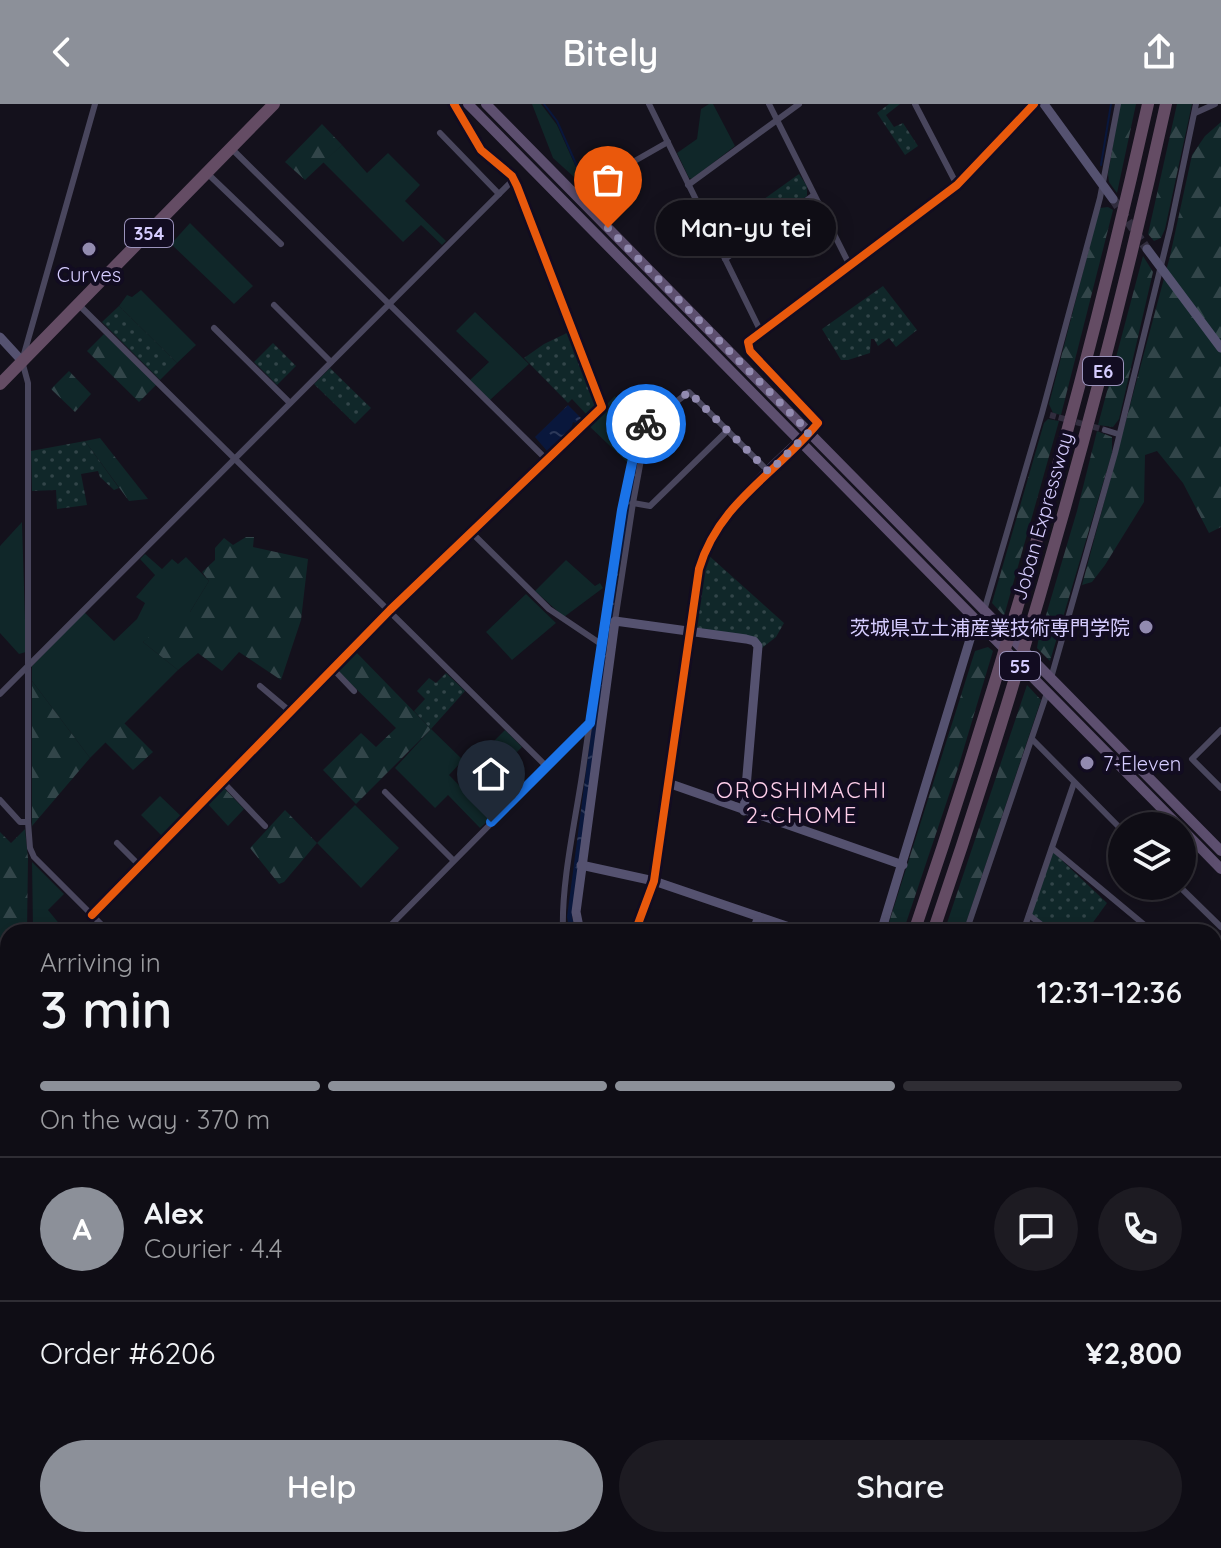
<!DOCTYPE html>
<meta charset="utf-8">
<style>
body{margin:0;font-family:Quicksand,"Noto Sans JP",sans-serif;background:#1d1b22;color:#f1f3f6;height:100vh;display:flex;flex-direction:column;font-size:30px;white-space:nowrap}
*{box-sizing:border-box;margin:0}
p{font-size:26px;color:#9b9ca0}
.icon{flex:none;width:44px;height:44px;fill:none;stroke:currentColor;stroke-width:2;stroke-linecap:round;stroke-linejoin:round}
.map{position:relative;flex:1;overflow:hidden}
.details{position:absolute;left:0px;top:820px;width:1222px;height:624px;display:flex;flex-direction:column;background:#0f0d15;border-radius:24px 24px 0 0;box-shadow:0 4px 20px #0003,0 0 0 2px #2f2d34}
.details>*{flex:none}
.fabs{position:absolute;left:1108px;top:708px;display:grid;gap:16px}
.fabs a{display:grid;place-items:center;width:88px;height:88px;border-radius:50%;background:#0f0d15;box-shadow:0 4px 20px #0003,0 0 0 2px #2f2d34;font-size:40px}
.pin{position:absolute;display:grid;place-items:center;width:68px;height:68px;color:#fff;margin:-82px -34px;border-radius:50% 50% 50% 0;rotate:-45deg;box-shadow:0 0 8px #0007}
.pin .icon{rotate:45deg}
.courier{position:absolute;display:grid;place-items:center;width:80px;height:80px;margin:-40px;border:6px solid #1a73e8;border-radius:50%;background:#fff;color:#222;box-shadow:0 2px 10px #0007}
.bubble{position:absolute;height:56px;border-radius:28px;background:#0f0d15;box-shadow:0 4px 20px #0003,0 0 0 2px #2f2d34;font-size:26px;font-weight:600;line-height:56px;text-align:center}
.overview em{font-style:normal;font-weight:600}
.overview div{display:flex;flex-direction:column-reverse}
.overview{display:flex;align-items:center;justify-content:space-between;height:136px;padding:0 40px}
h1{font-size:52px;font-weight:600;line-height:60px}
.bar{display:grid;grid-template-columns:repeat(4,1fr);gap:12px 8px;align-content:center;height:96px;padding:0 40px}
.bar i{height:10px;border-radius:6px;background:#2f2d34}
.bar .selected{background:#8c9099}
.bar p{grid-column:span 4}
.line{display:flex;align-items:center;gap:20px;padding:0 40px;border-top:2px solid #2f2d34}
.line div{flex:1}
.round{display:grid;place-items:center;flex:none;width:84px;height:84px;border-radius:42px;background:#1d1b22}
.action{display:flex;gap:16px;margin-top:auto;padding:16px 40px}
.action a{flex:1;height:92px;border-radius:48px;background:#8c9099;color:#fff;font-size:32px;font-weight:600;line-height:92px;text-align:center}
.action a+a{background:#1d1b22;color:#f1f3f6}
header{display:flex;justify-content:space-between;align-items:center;height:104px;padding:0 40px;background:#8c9099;color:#fff;font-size:36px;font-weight:600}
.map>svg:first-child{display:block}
.grass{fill:#102729}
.forest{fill:url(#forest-firs)}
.park{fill:url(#park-dots)}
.water{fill:url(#water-ripples)}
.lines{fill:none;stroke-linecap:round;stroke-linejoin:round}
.stream{stroke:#09173c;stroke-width:2}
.street-tunnel{stroke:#312d3e;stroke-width:6;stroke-dasharray:6 3;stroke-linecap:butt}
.secondary-tunnel{stroke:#312d3e;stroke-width:9;stroke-dasharray:9 4.5;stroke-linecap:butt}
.street{stroke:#49465d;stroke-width:6}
.secondary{stroke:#555270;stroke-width:9}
.primary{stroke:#5d4f6f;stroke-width:10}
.highway{stroke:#644c64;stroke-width:12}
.cycleway-casing{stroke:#120c21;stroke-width:13}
.cycleway{stroke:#e8590c;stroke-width:8}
.done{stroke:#928bb0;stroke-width:8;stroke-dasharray:0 14.4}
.route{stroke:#1a73e8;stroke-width:10}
.poi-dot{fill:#928bb0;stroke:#120c21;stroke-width:3}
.labels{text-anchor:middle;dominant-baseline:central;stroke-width:8;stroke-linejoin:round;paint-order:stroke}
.shield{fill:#120c21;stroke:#9b93bc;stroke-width:2}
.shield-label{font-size:18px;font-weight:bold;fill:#d6cdff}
.poi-label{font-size:20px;fill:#d6cdff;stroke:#120c21}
.street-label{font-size:20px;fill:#d6cdff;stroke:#120c21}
.neighbourhood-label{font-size:22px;letter-spacing:2px;fill:#ffcfea;stroke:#120c21}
</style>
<header><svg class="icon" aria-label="back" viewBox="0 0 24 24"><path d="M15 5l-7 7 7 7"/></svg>Bitely<svg class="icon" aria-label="share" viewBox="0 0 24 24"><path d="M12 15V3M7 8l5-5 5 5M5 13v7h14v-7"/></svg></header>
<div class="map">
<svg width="1221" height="1444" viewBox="0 0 1221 1444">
<defs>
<pattern id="forest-firs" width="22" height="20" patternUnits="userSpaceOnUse" patternTransform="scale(2)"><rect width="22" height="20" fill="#102729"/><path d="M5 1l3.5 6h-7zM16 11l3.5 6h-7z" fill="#324549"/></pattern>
<pattern id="park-dots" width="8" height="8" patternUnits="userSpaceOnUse" patternTransform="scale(2)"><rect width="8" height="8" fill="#102729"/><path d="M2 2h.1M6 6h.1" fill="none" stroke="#324549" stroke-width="1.8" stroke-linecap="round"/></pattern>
<pattern id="water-ripples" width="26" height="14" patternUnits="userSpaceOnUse" patternTransform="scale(2)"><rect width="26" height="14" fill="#09173c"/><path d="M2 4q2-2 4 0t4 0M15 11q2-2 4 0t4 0" fill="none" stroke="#2c3859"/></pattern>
</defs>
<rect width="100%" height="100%" fill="#14111c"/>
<g class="grass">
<path d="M 532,0 L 541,0 L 557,21 L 579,70 L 574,73 L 553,54 Z"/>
<path d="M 709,0 L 713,0 L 735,42 L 692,75 L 689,74 L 677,49 L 697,35 L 701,5 Z"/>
<path d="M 342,41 L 367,69 L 388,49 L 420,81 L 405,97 L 446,137 L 442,141 L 421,121 L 403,138 L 323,58 Z"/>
<path d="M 190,119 L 253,182 L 234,200 L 171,140 Z"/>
<path d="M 141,186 L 196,241 L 177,259 L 119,202 L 127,191 L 132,193 Z"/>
<path d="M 475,208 L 529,260 L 490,296 L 470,276 L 489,258 L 456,227 Z"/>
<path d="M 615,292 L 639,319 L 629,360 L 587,320 Z"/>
<path d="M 22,418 L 26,548 L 19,550 L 0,529 L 0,442 Z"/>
<path d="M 145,450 L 162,465 L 172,455 L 178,460 L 186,453 L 209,477 L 190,508 L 143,538 L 178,566 L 90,654 L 32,577 L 32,562 L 84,508 L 114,537 L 137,515 L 145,499 L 136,493 L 155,471 L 140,455 Z"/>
<path d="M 566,456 L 595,482 L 600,479 L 603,484 L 564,513 L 535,487 Z"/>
<path d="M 526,490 L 556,519 L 512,556 L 486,528 Z"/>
<path d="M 431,625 L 463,656 L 449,671 L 491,714 L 480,724 L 448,691 L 435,704 L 395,664 Z"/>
<path d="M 505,626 L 522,643 L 499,666 L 482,649 Z"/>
<path d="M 160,692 L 183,714 L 164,734 L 141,711 Z"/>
<path d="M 355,701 L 399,744 L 361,784 L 317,739 Z"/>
<path d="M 32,758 L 64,790 L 48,806 L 66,828 L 33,828 Z"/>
</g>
<g class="forest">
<path d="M 1120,0 L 1136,0 L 1117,89 L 1109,78 L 1108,70 Z"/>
<path d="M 1177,0 L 1192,0 L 1165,125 L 1161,134 L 1154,137 L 1148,130 Z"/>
<path d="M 1221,18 L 1221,423 L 1209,429 L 1183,379 L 1157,347 L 1145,351 L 1144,398 L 1105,461 L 1092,478 L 1082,481 L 1170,152 L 1192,51 L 1205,32 Z"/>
<path d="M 322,20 L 342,41 L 305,76 L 285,58 Z"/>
<path d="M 1108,103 L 1113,106 L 1061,311 L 1053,309 L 1049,300 L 1098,110 L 1100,104 Z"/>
<path d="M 1143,152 L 1153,168 L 1119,315 L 1113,323 L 1098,321 Z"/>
<path d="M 104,230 L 157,280 L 139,298 L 87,247 Z"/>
<path d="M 69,267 L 91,290 L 75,308 L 51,285 Z"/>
<path d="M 1048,315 L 1059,317 L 1004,512 L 992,499 L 1044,319 Z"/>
<path d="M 1097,327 L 1112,333 L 1112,349 L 1050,557 L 1037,544 L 1038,538 L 1077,407 Z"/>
<path d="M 100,334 L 148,395 L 129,397 L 85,337 Z"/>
<path d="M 246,433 L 254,433 L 253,443 L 308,455 L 301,516 L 281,576 L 239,548 L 222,567 L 198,549 L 178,566 L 143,538 L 185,504 L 190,508 L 209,477 L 202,468 L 215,456 L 215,444 L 224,434 L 233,441 Z"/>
<path d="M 988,543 L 993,547 L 958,664 L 903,828 L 886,828 L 975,547 Z"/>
<path d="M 355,547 L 431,625 L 356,700 L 323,666 L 361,629 L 376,643 L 396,624 L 340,569 L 339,564 Z"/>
<path d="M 32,577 L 90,654 L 32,722 Z"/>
<path d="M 1027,581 L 1041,596 L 963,828 L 944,828 Z"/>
<path d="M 124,619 L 153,648 L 133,666 L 105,638 Z"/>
<path d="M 223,683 L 244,705 L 228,722 L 207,699 Z"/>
<path d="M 285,706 L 317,739 L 284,778 L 279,780 L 250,744 Z"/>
<path d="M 25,725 L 28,754 L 27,828 L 8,828 L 8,879 L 0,872 L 0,728 L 11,739 Z"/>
<path d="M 8,1038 L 8,1240 L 0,1252 L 0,1045 Z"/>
</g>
<g class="park">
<path d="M 889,0 L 900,0 L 886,11 L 894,23 L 903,19 L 918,42 L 905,51 L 877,9 Z"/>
<path d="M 799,70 L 807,82 L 807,92 L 768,120 L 757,100 Z"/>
<path d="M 883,182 L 917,226 L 896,243 L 889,234 L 878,242 L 874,235 L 871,235 L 870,249 L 848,256 L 841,256 L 822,225 Z"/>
<path d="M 119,202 L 177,259 L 160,276 L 102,218 Z"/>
<path d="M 569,228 L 596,300 L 588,312 L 572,295 L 568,299 L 524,254 L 544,240 Z"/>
<path d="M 273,239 L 296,262 L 277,281 L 254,258 Z"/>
<path d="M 330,264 L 371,304 L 355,320 L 314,280 Z"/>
<path d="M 85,337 L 119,384 L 114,386 L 100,373 L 98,367 L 81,370 L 87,401 L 57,405 L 56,386 L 32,387 L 31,347 Z"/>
<path d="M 706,449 L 784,519 L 776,533 L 762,544 L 761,539 L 693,524 Z"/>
<path d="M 446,569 L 465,587 L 431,625 L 414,607 L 425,595 L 417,587 L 429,574 L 436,579 Z"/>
<path d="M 1052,747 L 1107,799 L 1086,828 L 1056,828 L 1031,811 Z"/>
<path d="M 1221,1081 L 1221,1444 L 797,1444 L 794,1436 L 1214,1436 L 1214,1092 Z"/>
<path d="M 8,1392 L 8,1436 L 45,1436 L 44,1440 L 34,1444 L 0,1444 L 0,1397 Z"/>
</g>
<g class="water">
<path d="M 568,301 L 581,314 L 576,319 L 573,318 L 571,325 L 547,347 L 535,333 Z"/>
<path d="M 641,331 L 644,332 L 619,465 L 572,813 L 576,828 L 570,828 L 567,813 C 589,652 605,490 641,331 Z"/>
<path d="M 1221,1157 L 1221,1250 L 1215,1260 L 1214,1274 L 1214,1160 Z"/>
<path d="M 816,1436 L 966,1436 L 961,1444 L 820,1444 Z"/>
</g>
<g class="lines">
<g class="stream">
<path d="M 544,0 L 557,17 L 580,69"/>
<path d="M 1101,61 L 1111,0"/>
</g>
<path class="street-tunnel" d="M 1050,311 L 1105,326"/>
<path class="secondary-tunnel" d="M 1113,95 L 1147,145"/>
<g class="street">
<path d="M 95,0 L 22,257 L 28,279 L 28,718 L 30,744 L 34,753 L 109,828"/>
<path d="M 649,0 L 761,228"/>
<path d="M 769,0 L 850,162"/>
<path d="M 915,0 L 957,81"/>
<path d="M 1195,9 L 1215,0"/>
<path d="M 440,29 L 499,90"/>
<path d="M 231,44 L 547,356"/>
<path d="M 207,69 L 281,140"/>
<path d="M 688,81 L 799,0"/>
<path d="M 578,94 L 589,83 L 668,38"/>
<path d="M 725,155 L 814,91"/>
<path d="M 78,200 L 546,662"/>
<path d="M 274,201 L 331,258"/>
<path d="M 214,224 L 290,299"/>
<path d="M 1105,326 L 1118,330"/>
<path d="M 809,328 L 818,319 L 816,315 L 750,247 L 748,238 L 957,81 L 1034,0"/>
<path d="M 633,399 L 650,402 L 728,326"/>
<path d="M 471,428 L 549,505 L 601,540"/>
<path d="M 984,507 L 1042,309 L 1100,94 L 1118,0"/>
<path d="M 615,517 L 633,399 L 648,318"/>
<path d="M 333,565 L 354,587"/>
<path d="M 1051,574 L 1115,349 L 1170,125 L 1196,0"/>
<path d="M 260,582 L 292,609"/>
<path d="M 0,590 L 514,75"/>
<path d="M 1221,626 L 1192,655 L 1221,684"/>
<path d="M 1032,635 L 1122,726"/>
<path d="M 223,678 L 265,722"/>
<path d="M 385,688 L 453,756"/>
<path d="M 0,696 L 20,718 L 28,718"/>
<path d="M 117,739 L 140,762"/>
<path d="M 1052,744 L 1153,828"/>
<path d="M 1179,782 L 1221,823"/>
<path d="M 92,811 L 390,506 L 602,303 L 517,82 L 512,72 L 481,46 L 454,0"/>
<path d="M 1029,811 L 1051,828"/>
<path d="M 384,828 L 590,619"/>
<path d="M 563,828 C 561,776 577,710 584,658 C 600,547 615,436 639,326 L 689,288 L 769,368"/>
<path d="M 966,828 L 1047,589"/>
<path d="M 1023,828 L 1074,679"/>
<path d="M 1214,878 L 1221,884"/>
<path d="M 1214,947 L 1221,952"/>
<path d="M 1214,973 L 1221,962"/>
<path d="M 290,1436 L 294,1444"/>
<path d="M 521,1436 L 525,1444"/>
<path d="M 645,1436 L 655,1444"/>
<path d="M 790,1436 L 794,1444"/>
<path d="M 631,1444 L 634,1436"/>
<path d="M 724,1444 L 727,1436"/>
</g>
<g class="secondary">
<path d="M 1044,0 L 1113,95"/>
<path d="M 1147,145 L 1221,244"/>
<path d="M 0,233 L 22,257"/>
<path d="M 668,679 L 903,761"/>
<path d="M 581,761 L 654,777 L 804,828"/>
<path d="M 580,828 L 576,808 L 615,517 L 746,535 L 754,537 L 758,542 L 744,707"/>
<path d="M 635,828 L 654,777 L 699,465 C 716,410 762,372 803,333"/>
<path d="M 753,828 L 759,813"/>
<path d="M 881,828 L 971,532 L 978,518"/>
<path d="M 1214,1046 L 1221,1035"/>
</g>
<g class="primary">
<path d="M 468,0 L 1179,722"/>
<path d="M 486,0 L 1221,747"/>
<path d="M 1182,725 L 1221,765"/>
</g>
<g class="highway">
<path d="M 0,280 L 274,0"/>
<path d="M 914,828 C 1007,556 1085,281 1148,0"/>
<path d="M 933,828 C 1026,556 1104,281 1166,0"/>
<path d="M 667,1444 L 671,1436"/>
<path d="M 688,1444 L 691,1436"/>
</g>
<g class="cycleway-casing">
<g id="cycleway">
<path d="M 92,811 L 390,506 L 602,303 L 517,82 L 512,72 L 481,46 L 454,0"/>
<path d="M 635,828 L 654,777 L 699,465 C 719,398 776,370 818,319 L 750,247 L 748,238 L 957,81 L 1034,0"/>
</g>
</g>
<use href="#cycleway" class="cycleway"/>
</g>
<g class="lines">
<path class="done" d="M 608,124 L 809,328 L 769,368 L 689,288 L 646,320"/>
<path class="route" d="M 491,718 L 590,619 L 622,406 L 639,326 L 646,320"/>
</g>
<g class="poi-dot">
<circle cx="89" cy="145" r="8"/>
<circle cx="1146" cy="523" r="8"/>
<circle cx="1087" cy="659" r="8"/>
</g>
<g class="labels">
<g class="shield">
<rect x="125" y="115" width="48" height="28" rx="6"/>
<rect x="1083" y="253" width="40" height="28" rx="6"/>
<rect x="1000" y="548" width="40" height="28" rx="6"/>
</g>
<g class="shield-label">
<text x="149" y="129">354</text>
<text x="1103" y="267">E6</text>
<text x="1020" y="562">55</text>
</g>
<g class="poi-label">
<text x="89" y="170">Curves</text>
<text x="1130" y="523" text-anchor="end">茨城県立土浦産業技術専門学院</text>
<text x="1103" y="659" text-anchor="start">7-Eleven</text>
</g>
<g class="street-label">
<text transform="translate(1042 412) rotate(-74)">Joban Expressway</text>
</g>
<g class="neighbourhood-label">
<text x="802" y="686">OROSHIMACHI<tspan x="802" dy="25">2-CHOME</tspan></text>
</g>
</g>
</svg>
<div class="fabs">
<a><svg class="icon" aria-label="layers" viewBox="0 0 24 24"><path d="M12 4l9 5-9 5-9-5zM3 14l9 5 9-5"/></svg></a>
</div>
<div class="pin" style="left:608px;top:124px;background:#ea580c"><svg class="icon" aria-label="bag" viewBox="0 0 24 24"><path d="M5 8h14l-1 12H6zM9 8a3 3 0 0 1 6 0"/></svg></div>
<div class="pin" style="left:491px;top:718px;background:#1f2937"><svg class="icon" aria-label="home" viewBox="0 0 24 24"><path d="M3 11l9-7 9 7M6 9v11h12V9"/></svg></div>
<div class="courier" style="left:646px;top:320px"><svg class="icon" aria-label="bike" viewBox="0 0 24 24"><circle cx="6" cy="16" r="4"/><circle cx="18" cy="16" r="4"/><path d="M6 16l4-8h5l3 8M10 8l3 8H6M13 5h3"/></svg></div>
<div class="bubble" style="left:656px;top:96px;width:180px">Man-yu tei</div>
<section class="details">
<div class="overview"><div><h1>3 min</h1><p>Arriving in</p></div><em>12:31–12:36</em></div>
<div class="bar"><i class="selected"></i><i class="selected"></i><i class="selected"></i><i></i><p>On the way · 370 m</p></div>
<div class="line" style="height:144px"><b class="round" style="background:#8c9099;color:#fff">A</b><div><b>Alex</b><p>Courier · 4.4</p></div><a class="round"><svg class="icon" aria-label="chat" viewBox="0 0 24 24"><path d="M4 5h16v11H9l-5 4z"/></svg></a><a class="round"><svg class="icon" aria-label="phone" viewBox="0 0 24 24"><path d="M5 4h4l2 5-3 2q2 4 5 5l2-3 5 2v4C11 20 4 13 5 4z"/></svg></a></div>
<div class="line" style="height:104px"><div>Order #6206</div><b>¥2,800</b></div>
<div class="action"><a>Help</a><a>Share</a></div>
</section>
</div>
